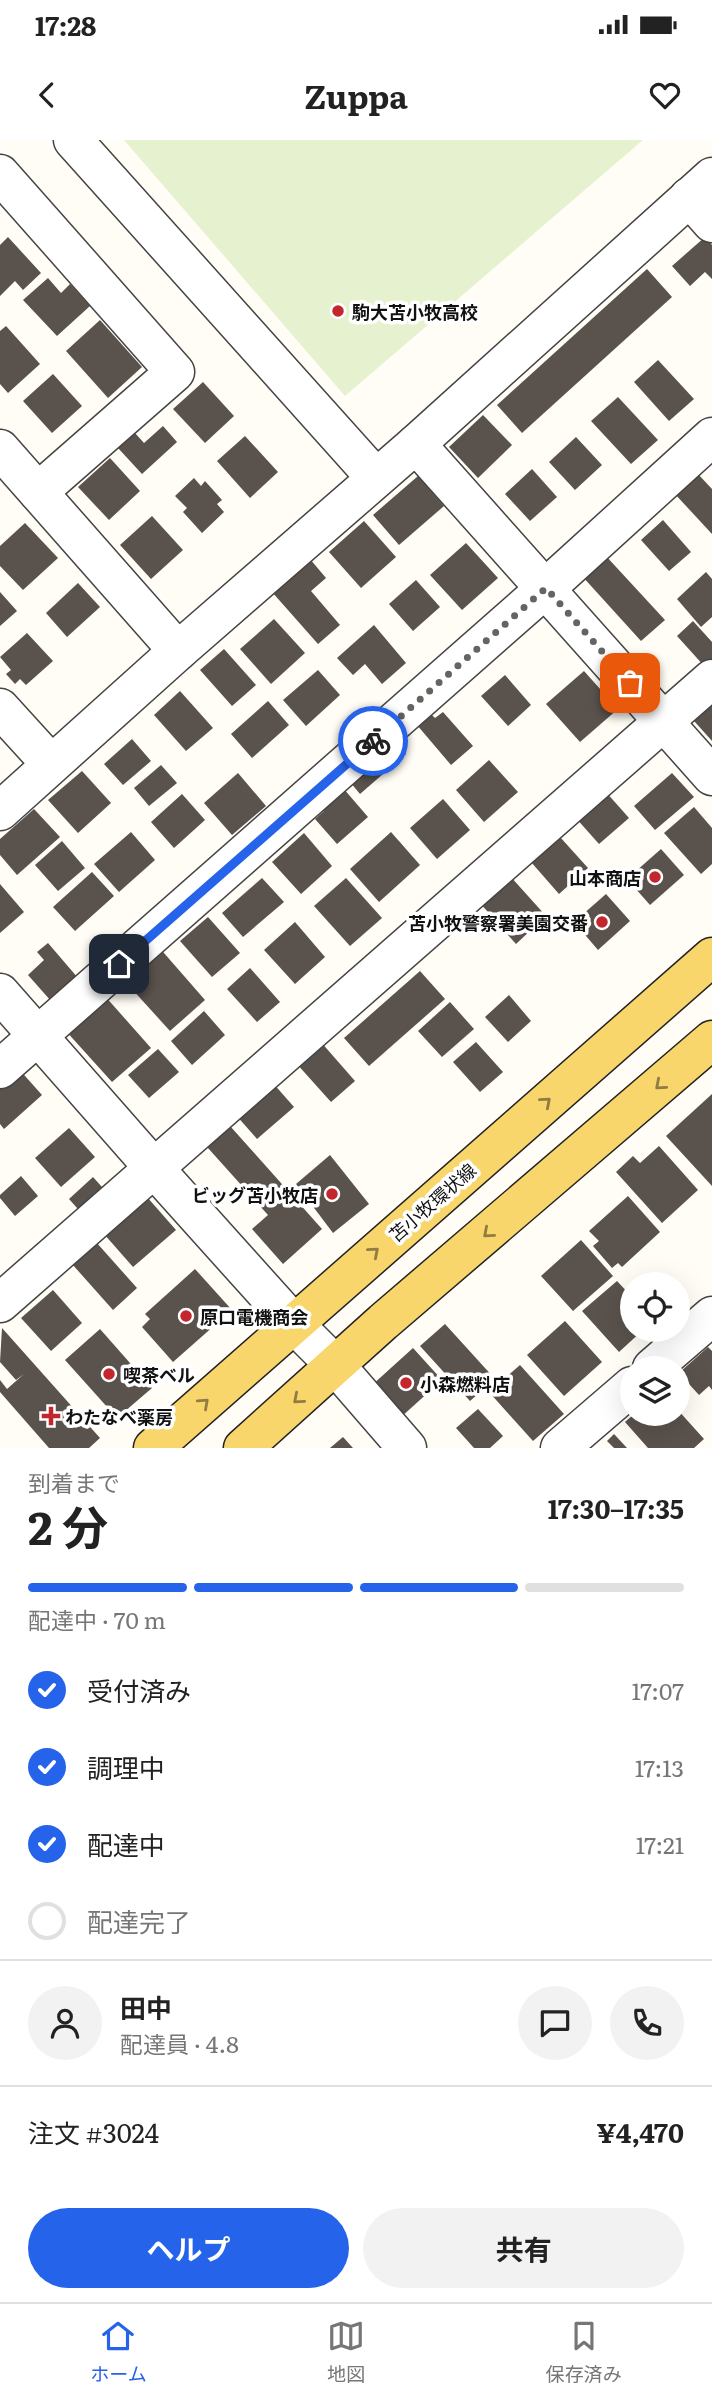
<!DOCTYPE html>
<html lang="ja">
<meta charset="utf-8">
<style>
body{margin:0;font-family:Literata,"Noto Sans JP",serif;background:#f2f2f2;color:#222;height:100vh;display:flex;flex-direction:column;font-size:26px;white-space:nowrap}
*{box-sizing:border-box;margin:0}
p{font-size:23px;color:#767676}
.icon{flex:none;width:38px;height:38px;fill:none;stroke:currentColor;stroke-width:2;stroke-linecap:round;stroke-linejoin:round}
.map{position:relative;height:1308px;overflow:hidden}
.side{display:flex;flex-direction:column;background:#fff;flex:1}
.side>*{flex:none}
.tools{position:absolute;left:620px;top:1132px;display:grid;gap:14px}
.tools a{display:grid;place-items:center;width:70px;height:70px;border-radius:50%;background:#fff;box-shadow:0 7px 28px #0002;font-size:35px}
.pin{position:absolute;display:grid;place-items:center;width:60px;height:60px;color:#fff;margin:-30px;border-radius:14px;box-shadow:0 4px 10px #0006}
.courier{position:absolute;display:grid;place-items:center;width:70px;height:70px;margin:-35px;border:5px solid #2563eb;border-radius:50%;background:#fff;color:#222;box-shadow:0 2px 9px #0007}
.summary em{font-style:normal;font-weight:700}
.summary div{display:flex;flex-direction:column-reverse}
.summary{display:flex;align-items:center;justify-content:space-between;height:119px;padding:0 28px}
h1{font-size:46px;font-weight:700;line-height:52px}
.bar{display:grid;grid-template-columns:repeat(4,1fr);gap:10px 7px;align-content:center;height:84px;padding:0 28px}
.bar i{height:9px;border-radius:5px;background:#e0e0e0}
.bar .selected{background:#2563eb}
.bar p{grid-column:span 4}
.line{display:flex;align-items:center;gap:18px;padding:0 28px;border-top:2px solid #e0e0e0}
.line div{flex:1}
.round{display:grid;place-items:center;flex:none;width:74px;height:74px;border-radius:37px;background:#f2f2f2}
ol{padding:0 28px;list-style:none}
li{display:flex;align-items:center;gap:21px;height:77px}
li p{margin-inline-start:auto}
li .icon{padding:7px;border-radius:50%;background:#2563eb;color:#fff;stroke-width:4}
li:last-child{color:#767676}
li i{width:38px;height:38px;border:4px solid #e0e0e0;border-radius:50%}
.primary-button{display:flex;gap:14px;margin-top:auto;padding:14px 28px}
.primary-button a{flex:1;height:80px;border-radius:42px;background:#2563eb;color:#fff;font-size:28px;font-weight:700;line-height:80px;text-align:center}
.primary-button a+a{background:#f2f2f2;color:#222}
.status{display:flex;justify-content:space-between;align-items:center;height:49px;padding:0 35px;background:#fff;direction:ltr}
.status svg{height:19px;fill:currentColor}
header{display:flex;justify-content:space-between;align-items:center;height:91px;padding:0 28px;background:#fff;font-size:32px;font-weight:700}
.menu{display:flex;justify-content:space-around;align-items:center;height:98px;border-top:2px solid #e0e0e0;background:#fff;font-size:19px;color:#767676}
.menu a{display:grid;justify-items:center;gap:4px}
.menu .selected{color:#2563eb}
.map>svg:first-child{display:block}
.pitch{fill:#e6f2cf}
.building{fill:#5a524d}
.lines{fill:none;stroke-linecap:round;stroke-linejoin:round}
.minor-casing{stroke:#444;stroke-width:41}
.major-casing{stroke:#222;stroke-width:41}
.minor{stroke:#fff;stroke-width:38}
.major{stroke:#f9d66b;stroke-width:38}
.oneway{stroke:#917d42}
.done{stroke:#646461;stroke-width:7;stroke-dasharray:0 12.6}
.route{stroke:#2563eb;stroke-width:9}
.poi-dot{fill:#c4262e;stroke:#fff;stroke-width:2.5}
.labels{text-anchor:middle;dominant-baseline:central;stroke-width:7;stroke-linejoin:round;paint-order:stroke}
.poi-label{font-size:18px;font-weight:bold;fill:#111;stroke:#fff;text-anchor:start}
.street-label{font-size:18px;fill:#111;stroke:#fff}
</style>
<div class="status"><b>17:28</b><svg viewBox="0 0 49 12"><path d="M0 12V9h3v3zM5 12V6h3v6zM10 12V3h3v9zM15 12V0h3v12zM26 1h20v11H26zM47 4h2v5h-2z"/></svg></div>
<header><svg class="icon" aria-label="back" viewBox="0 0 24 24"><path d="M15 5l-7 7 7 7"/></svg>Zuppa<svg class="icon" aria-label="heart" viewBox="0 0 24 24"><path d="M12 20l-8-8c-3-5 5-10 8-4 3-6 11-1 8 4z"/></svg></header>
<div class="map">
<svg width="712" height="1308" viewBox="0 0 712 1308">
<rect width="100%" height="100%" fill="#fffdf5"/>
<path class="pitch" d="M 124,0 L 643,0 L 345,256 Z"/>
<g class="building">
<path d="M 8,97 L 41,133 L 23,150 L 15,141 L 0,156 L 0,105 Z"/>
<path d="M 705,97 L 712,105 L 712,139 L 705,132 L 690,146 L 672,126 Z"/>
<path d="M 647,129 L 672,157 L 522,293 L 497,265 Z"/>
<path d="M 48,138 L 61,153 L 70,144 L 90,166 L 57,196 L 23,160 Z"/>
<path d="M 100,180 L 142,227 L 108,258 L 66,211 Z"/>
<path d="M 6,186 L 40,224 L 8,253 L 0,244 L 0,191 Z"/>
<path d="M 658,220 L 694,259 L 669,281 L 634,242 Z"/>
<path d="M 53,234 L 82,266 L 52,293 L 23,261 Z"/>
<path d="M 203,242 L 234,276 L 205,303 L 173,269 Z"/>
<path d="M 618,257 L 658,300 L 631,324 L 591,281 Z"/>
<path d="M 483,275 L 512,305 L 478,338 L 449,307 Z"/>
<path d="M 163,286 L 177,302 L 142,334 L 118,308 L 135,293 L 144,303 Z"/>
<path d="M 245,296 L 278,332 L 250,358 L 217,321 Z"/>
<path d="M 576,297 L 602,325 L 575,350 L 549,322 Z"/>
<path d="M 110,318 L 140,351 L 109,380 L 78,347 Z"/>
<path d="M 532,329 L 557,357 L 530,381 L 505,354 Z"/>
<path d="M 697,333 L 712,349 L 712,394 L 674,353 Z"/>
<path d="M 418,336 L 444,366 L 399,405 L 373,375 Z"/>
<path d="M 194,338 L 201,346 L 205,341 L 222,360 L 217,364 L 224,372 L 202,393 L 183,372 L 187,368 L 175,356 Z"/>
<path d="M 152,376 L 183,410 L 151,439 L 120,405 Z"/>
<path d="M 663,380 L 691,412 L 669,431 L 641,400 Z"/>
<path d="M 364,381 L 396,417 L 361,448 L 329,412 Z"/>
<path d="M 25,383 L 58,418 L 23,450 L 0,426 L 0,406 Z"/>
<path d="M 466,403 L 498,438 L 462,470 L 430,435 Z"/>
<path d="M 605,415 L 665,480 L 641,501 L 582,436 Z"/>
<path d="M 310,419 L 326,438 L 311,451 L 340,485 L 318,504 L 272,452 Z"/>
<path d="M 706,432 L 712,439 L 712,477 L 701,487 L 677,459 Z"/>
<path d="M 416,440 L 440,467 L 413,491 L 389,464 Z"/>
<path d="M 78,443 L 100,467 L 67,497 L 46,473 Z"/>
<path d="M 0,452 L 17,471 L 0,486 Z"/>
<path d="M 274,479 L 305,513 L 271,544 L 240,509 Z"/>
<path d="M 693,481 L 712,502 L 712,521 L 705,527 L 677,496 Z"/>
<path d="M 374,485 L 406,523 L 382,544 L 365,524 L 353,535 L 337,518 Z"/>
<path d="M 27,493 L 53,521 L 26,545 L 20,539 L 15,544 L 6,534 L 11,530 L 0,517 Z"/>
<path d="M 224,509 L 256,545 L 232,566 L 200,530 Z"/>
<path d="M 318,530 L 340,555 L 306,586 L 283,560 Z"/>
<path d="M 584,531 L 618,569 L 580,602 L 546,564 Z"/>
<path d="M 505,535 L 531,565 L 508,586 L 481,556 Z"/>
<path d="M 712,547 L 712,601 L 686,572 Z"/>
<path d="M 180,551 L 213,588 L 186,611 L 154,575 Z"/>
<path d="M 268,561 L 289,585 L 252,618 L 231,594 Z"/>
<path d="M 443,572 L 473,606 L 451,625 L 417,585 L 430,573 L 435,578 Z"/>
<path d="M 391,596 L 406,614 L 360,654 L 345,636 Z"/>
<path d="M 132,599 L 151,621 L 123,645 L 104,624 Z"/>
<path d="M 489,620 L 518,652 L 484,682 L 456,650 Z"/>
<path d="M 161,625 L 177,643 L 149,666 L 134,648 Z"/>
<path d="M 82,631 L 111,663 L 78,693 L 48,660 Z"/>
<path d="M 238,633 L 266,666 L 232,695 L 204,663 Z"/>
<path d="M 672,633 L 694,657 L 655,690 L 634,666 Z"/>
<path d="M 343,648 L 368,677 L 337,704 L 315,679 L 324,671 L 321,667 Z"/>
<path d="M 605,651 L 629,678 L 599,704 L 575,677 Z"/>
<path d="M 182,654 L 205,680 L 174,708 L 151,682 Z"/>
<path d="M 443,659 L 470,690 L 437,719 L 410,688 Z"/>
<path d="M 694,667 L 712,688 L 712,724 L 701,734 L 664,693 Z"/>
<path d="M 34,669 L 60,697 L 17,735 L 0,715 L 0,699 Z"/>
<path d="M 131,692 L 155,720 L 119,752 L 94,724 Z"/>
<path d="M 391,692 L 420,725 L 379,762 L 350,729 Z"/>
<path d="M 304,693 L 332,726 L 301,754 L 272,722 Z"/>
<path d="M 560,697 L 588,728 L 559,754 L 531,722 Z"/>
<path d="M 62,701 L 85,728 L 58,751 L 35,725 Z"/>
<path d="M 661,709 L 684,735 L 650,765 L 627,739 Z"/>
<path d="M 92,732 L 114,756 L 75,791 L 53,767 Z"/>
<path d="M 510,736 L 546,776 L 516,804 L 480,763 Z"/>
<path d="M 262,738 L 284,762 L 243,797 L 222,773 Z"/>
<path d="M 346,738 L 382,778 L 350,806 L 314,766 Z"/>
<path d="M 0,744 L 24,772 L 0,793 Z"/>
<path d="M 606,754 L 630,781 L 598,810 L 574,782 Z"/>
<path d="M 208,777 L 240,813 L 212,837 L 180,801 Z"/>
<path d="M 295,782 L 325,817 L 295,844 L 264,810 Z"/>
<path d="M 48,803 L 78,838 L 51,861 L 28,835 L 44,820 L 37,812 Z"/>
<path d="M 157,805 L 205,860 L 170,891 L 121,837 Z"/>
<path d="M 250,828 L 280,862 L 257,882 L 227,849 Z"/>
<path d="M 420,831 L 445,859 L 369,926 L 344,898 Z"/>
<path d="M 104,855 L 151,908 L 112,942 L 65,890 Z"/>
<path d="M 509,855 L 531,881 L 508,902 L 485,877 Z"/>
<path d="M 450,862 L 474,889 L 442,917 L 418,891 Z"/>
<path d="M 204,871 L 225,895 L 192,925 L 171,901 Z"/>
<path d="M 320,901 L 355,941 L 331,962 L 296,923 Z"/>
<path d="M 476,902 L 503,932 L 480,952 L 453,922 Z"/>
<path d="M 158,909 L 179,932 L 149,958 L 128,935 Z"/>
<path d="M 17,927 L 42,955 L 4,989 L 0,984 L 0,942 Z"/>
<path d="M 272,942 L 294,967 L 257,999 L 235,974 Z"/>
<path d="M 712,954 L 712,1046 L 666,996 Z"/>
<path d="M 222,977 L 322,1089 L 283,1124 L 252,1089 L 268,1075 L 199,998 Z"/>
<path d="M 69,988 L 95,1017 L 61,1047 L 35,1018 Z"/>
<path d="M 659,1006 L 698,1050 L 662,1083 L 616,1032 L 633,1016 L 640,1023 Z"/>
<path d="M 330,1015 L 369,1064 L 333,1093 L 296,1044 Z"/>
<path d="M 21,1036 L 38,1056 L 15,1076 L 0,1058 L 0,1055 Z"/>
<path d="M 93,1037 L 110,1056 L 86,1078 L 69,1059 Z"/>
<path d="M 628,1056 L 660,1092 L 622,1127 L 618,1123 L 612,1128 L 593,1106 L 599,1101 L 589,1091 Z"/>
<path d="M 147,1057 L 176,1090 L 133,1127 L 104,1094 Z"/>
<path d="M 581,1100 L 613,1136 L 573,1171 L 541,1136 Z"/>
<path d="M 96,1102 L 137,1148 L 113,1170 L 72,1124 Z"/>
<path d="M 195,1129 L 232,1170 L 173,1222 L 142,1187 L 150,1179 L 145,1174 Z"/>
<path d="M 617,1141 L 632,1157 L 632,1190 L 643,1190 L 619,1212 L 582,1171 Z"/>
<path d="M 53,1150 L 82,1183 L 51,1211 L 21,1178 Z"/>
<path d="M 565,1181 L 602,1222 L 564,1256 L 527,1215 Z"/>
<path d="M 445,1184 L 495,1239 L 470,1261 L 420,1206 Z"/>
<path d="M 2,1188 L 100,1298 L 89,1308 L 49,1308 L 0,1252 L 0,1240 L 7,1249 L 24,1234 L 16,1240 L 0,1222 Z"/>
<path d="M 100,1189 L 152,1248 L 117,1278 L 65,1220 Z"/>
<path d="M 708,1207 L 712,1211 L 712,1250 L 709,1246 L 699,1255 L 679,1233 Z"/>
<path d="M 413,1208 L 442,1240 L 400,1278 L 371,1246 Z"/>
<path d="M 520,1225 L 564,1274 L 533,1301 L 489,1252 Z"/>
<path d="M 478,1269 L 503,1296 L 490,1308 L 474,1308 L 456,1288 Z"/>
<path d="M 677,1269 L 704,1299 L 694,1308 L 648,1308 L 625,1282 L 634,1274 L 677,1274 Z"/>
<path d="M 614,1294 L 627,1308 L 614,1308 L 607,1301 Z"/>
<path d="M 343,1297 L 353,1308 L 330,1308 Z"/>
</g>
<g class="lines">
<g class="minor-casing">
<g id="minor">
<path d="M 73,0 L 376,338"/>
<path d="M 0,34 L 175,232 L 38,352"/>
<path d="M 689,57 L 712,83"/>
<path d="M 416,304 L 712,636"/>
<path d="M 0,309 L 178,511"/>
<path d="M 0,568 L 51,624"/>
<path d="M 0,671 L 178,511 L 416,304 L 712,37"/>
<path d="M 0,853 L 153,1027 L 294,1184 L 336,1226 L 407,1308"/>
<path d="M 0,929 L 546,448 L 712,297"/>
<path d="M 0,1163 L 712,539"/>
<path d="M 652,1228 L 712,1176"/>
<path d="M 560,1308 L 632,1246"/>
</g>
</g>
<g class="major-casing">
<g id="major">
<path d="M 153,1308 L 712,817"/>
<path d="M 243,1308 L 383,1182 L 712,900"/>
</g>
</g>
<use href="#minor" class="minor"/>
<use href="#major" class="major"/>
</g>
<defs><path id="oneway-chevron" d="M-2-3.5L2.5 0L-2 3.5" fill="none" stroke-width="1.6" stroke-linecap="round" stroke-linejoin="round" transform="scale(1.75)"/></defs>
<g class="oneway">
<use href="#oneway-chevron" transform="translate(660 945) rotate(139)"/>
<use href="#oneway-chevron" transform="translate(546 962) rotate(-41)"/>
<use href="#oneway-chevron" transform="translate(488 1093) rotate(139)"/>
<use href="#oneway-chevron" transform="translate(374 1112) rotate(-41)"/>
<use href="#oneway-chevron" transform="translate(298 1259) rotate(139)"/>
<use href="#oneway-chevron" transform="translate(204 1263) rotate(-42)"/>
</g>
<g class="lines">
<path class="done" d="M 373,601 L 546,448 L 630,543"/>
<path class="route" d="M 119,824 L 373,601"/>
</g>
<g class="poi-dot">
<circle cx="338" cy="171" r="7"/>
<circle cx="655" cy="737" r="7"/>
<circle cx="602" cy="782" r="7"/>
<circle cx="332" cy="1054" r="7"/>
<circle cx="186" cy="1176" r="7"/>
<circle cx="109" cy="1234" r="7"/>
<circle cx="406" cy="1243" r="7"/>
<path d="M47.5 1265.5h7v7h7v7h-7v7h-7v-7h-7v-7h7z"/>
</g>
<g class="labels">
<g class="poi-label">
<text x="352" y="171">駒大苫小牧高校</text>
<text x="641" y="737" text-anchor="end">山本商店</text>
<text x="588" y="782" text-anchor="end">苫小牧警察署美園交番</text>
<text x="318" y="1054" text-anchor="end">ビッグ苫小牧店</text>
<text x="200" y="1176">原口電機商会</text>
<text x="123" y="1234">喫茶ベル</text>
<text x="420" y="1243">小森燃料店</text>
<text x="65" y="1276">わたなべ薬房</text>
</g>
<g class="street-label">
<text transform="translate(432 1062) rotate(-41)">苫小牧環状線</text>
</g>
</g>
</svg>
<div class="tools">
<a><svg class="icon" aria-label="locate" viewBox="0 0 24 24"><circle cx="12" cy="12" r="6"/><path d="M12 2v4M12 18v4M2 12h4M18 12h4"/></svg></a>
<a><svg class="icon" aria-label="layers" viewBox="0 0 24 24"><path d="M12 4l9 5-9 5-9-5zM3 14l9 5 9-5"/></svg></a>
</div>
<div class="pin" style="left:630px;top:543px;background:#ea580c"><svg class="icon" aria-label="bag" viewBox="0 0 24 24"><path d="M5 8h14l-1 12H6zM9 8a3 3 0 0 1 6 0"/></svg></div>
<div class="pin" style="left:119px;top:824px;background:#1f2937"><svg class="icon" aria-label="home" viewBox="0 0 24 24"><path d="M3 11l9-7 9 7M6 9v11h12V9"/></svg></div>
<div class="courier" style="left:373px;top:601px"><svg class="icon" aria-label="bike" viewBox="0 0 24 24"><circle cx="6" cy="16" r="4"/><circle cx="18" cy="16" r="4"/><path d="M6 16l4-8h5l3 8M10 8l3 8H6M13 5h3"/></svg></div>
</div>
<section class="side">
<div class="summary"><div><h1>2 分</h1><p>到着まで</p></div><em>17:30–17:35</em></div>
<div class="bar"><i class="selected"></i><i class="selected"></i><i class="selected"></i><i></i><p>配達中 · 70 m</p></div>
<ol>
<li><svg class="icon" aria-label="check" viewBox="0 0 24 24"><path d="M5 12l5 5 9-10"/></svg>受付済み<p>17:07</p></li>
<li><svg class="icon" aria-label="check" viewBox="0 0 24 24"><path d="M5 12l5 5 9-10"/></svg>調理中<p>17:13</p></li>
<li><svg class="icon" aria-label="check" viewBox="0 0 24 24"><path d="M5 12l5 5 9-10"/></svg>配達中<p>17:21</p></li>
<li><i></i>配達完了</li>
</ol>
<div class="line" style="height:126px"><a class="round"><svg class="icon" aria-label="person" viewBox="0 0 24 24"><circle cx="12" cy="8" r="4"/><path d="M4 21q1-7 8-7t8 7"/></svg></a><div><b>田中</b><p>配達員 · 4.8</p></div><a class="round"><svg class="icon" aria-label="chat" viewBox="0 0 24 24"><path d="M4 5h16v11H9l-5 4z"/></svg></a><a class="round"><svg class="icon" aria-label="phone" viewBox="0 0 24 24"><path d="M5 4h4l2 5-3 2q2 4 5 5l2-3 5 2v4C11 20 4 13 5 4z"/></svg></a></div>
<div class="line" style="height:91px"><div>注文 #3024</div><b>¥4,470</b></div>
<div class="primary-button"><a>ヘルプ</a><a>共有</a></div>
</section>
<nav class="menu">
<a class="selected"><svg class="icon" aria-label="home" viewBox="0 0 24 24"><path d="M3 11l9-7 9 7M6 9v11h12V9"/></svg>ホーム</a>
<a><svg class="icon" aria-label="map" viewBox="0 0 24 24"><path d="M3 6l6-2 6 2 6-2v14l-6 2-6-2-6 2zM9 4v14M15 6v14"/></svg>地図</a>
<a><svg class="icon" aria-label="saved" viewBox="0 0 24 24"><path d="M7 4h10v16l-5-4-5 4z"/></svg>保存済み</a>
</nav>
